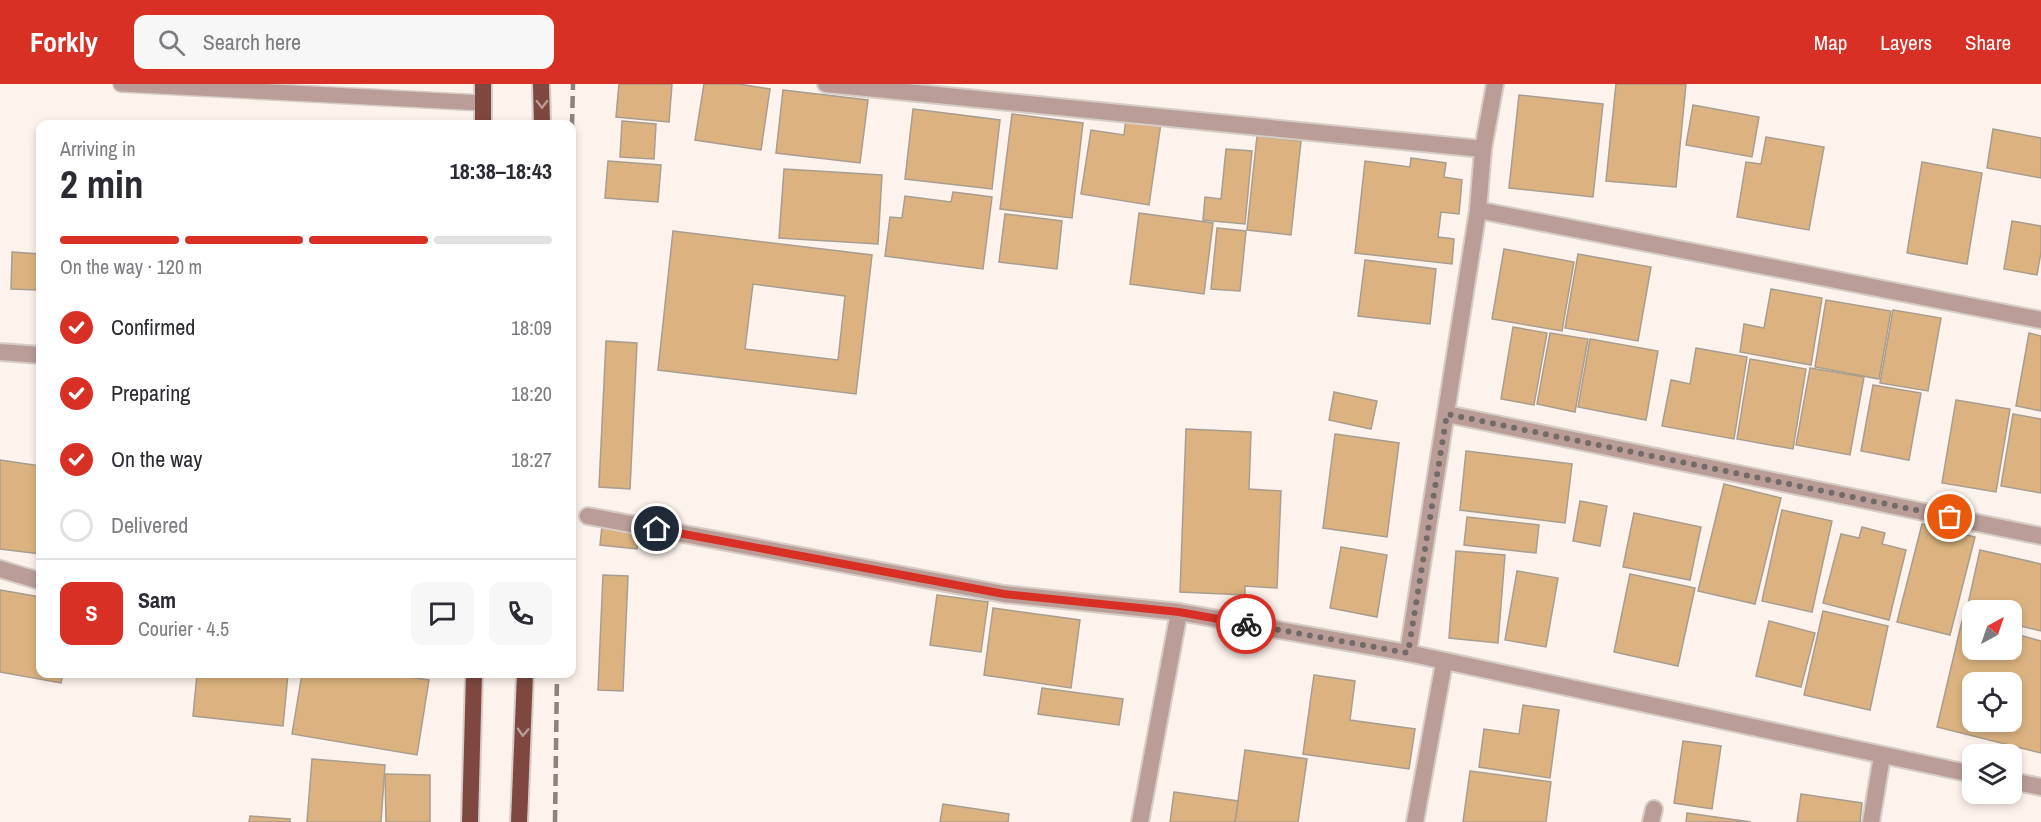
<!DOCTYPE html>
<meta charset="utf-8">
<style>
body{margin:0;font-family:"Archivo Narrow",sans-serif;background:#f7f7f7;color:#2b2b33;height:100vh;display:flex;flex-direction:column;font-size:22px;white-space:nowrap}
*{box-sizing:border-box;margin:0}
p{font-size:20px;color:#7c7c81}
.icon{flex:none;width:33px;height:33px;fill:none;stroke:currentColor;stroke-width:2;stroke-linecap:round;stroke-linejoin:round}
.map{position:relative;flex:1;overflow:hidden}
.panel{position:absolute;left:36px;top:36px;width:540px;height:558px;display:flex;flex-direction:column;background:#fff;border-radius:12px;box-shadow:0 3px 9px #0003}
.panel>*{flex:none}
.needle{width:39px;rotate:40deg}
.controls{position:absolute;left:1962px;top:516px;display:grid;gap:12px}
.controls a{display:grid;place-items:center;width:60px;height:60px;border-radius:12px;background:#fff;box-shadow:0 3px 9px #0003;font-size:30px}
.pin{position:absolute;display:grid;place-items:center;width:51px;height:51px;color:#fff;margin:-26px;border:3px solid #fff;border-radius:50%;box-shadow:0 2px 6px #0007}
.courier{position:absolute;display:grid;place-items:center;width:60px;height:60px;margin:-30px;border:4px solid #d93025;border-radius:50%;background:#fff;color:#222;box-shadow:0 2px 8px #0007}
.overview em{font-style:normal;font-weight:700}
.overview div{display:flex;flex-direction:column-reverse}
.overview{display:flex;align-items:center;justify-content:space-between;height:102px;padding:0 24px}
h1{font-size:39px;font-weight:700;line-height:45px}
.bar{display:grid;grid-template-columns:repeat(4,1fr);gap:9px 6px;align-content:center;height:72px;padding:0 24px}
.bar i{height:8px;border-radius:4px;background:#e1e1e2}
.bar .active{background:#d93025}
.bar p{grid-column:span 4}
.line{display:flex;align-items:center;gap:15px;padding:0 24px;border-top:2px solid #e1e1e2}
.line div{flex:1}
.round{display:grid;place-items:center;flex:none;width:63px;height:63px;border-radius:12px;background:#f7f7f7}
ol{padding:0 24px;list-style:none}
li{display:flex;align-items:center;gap:18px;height:66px}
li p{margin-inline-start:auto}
li .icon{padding:6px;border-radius:50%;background:#d93025;color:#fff;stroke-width:4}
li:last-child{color:#7c7c81}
li i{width:33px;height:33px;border:3px solid #e1e1e2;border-radius:50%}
header{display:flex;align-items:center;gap:36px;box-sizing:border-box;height:84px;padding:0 30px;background:#d93025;color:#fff}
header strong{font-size:28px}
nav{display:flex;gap:33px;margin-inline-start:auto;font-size:21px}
.search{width:420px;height:54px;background:#f7f7f7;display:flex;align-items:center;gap:15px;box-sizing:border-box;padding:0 21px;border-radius:12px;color:#7c7c81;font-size:22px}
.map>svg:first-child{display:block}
.building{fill:#dcb380;stroke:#a89d8e;stroke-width:1.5;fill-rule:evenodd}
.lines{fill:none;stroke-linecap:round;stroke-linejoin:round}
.service-casing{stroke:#d7cdc7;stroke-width:18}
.minor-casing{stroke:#d7cdc7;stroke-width:20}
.trunk-casing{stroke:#d7cdc7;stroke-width:20}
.service{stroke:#bb9d98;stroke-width:15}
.minor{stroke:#bb9d98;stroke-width:16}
.trunk{stroke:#7e4840;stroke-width:16}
.rail{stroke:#8b837e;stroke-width:4.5;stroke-dasharray:12 6;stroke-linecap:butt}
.oneway{stroke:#b89a96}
.done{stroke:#736b67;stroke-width:6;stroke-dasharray:0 10.8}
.route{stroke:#d93025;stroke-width:8}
</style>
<header>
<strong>Forkly</strong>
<div class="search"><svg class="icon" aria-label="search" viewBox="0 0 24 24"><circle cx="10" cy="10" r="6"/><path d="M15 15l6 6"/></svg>Search here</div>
<nav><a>Map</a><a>Layers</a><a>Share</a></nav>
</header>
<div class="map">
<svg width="2041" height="738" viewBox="0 0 2041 738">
<rect width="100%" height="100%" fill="#fdf2ec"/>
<g class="building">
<path d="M 619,0 L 672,0 L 669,38 L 616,33 Z"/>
<path d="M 704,0 L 738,0 L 770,5 L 761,66 L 695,56 Z"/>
<path d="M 1616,0 L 1686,0 L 1676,103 L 1606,97 Z"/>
<path d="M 783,6 L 868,16 L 860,79 L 776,69 Z"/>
<path d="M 1519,11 L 1603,20 L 1593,113 L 1509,104 Z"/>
<path d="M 1693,21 L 1759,33 L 1752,73 L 1686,61 Z"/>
<path d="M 913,25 L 1000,36 L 992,105 L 905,95 Z"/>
<path d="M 1012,30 L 1083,39 L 1072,134 L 1000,125 Z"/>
<path d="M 1126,34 L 1161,39 L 1149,121 L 1081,110 L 1091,46 L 1124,51 Z"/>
<path d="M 622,37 L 656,40 L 654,75 L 620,73 Z"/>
<path d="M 1993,45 L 2041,54 L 2041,94 L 1987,84 Z"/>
<path d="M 1257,52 L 1301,57 L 1291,151 L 1247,146 Z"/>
<path d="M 1766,53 L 1824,63 L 1809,146 L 1737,133 L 1746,78 L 1761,80 Z"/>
<path d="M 1226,65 L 1252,67 L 1245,140 L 1203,136 L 1205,113 L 1221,115 Z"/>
<path d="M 1411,74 L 1446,79 L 1444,93 L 1462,96 L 1459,130 L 1441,128 L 1438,153 L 1454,155 L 1452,180 L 1355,169 L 1365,77 L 1410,83 Z"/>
<path d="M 608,77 L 661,81 L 658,118 L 605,114 Z"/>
<path d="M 1922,78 L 1982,89 L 1967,180 L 1907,169 Z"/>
<path d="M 784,85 L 882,91 L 878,160 L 779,154 Z"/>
<path d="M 953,108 L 992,113 L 983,185 L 885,172 L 890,133 L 902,134 L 905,112 L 951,118 Z"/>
<path d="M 1139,129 L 1213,139 L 1204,210 L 1130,200 Z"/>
<path d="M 1005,130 L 1062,137 L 1057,185 L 999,178 Z"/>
<path d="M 2012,137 L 2041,142 L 2041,168 L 2037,191 L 2004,185 Z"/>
<path d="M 1217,144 L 1246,147 L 1240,207 L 1211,205 Z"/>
<path d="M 673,147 L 872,171 L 856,310 L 658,286 ZM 753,200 L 845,212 L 838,276 L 745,265 Z"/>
<path d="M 1504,165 L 1574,178 L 1562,247 L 1492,235 Z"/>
<path d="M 12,168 L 40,170 L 40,206 L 11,205 Z"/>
<path d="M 1578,170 L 1651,183 L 1638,257 L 1565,244 Z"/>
<path d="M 1365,176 L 1436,185 L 1430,240 L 1358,232 Z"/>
<path d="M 1771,205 L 1822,214 L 1811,281 L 1740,268 L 1744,240 L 1764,244 Z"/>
<path d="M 1826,216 L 1891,227 L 1879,295 L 1815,283 Z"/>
<path d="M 1893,226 L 1941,234 L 1928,307 L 1880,299 Z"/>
<path d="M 1513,243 L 1547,249 L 1534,321 L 1501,315 Z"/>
<path d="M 1550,249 L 1588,255 L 1575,328 L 1537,320 Z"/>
<path d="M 2029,249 L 2041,252 L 2041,327 L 2016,322 Z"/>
<path d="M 1590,255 L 1658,267 L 1646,336 L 1578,323 Z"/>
<path d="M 606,257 L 637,259 L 630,405 L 599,403 Z"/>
<path d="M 1696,264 L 1747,273 L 1734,355 L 1662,342 L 1671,296 L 1690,300 Z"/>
<path d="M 1750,275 L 1806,285 L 1793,365 L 1737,355 Z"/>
<path d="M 1810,284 L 1864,293 L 1850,371 L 1796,361 Z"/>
<path d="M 1873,301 L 1921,309 L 1909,376 L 1861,367 Z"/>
<path d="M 1334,308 L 1377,317 L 1371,345 L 1329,336 Z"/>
<path d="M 1956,316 L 2010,325 L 1996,408 L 1942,399 Z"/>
<path d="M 2013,330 L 2041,335 L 2041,409 L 2001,402 Z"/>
<path d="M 1186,345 L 1251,348 L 1249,405 L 1281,407 L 1277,504 L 1245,502 L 1245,511 L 1180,508 Z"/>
<path d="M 1335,350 L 1399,359 L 1387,453 L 1323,444 Z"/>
<path d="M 1466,367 L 1572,380 L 1565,439 L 1460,426 Z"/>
<path d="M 0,376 L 40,382 L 40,470 L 0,465 Z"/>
<path d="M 1724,400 L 1781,414 L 1755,520 L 1698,507 Z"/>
<path d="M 1580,417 L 1607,422 L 1600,462 L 1573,457 Z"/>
<path d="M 1782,426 L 1832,437 L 1812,528 L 1762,517 Z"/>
<path d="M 1634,429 L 1701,443 L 1690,496 L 1623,483 Z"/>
<path d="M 1467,433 L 1539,441 L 1536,469 L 1464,461 Z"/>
<path d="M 1922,440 L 1975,453 L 1950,551 L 1897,538 Z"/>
<path d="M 602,442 L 640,446 L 637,465 L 600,461 Z"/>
<path d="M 1862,443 L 1885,449 L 1882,460 L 1906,466 L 1889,536 L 1823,519 L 1841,450 L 1859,454 Z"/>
<path d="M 1341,463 L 1387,471 L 1377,533 L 1330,524 Z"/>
<path d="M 1980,466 L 2041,480 L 2041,547 L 2012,540 L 2012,526 L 1972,526 L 1972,531 L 1966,529 Z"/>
<path d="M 1456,467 L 1505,471 L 1498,559 L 1449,554 Z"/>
<path d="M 1517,487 L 1558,494 L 1546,563 L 1505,556 Z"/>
<path d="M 1630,490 L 1695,504 L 1678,582 L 1614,568 Z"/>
<path d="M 603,491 L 628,492 L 623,607 L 598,606 Z"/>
<path d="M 0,506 L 40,513 L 40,590 L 63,590 L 61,599 L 0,588 Z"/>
<path d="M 937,511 L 988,518 L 981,568 L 930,561 Z"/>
<path d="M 993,524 L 1080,536 L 1071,604 L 984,591 Z"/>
<path d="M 1823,527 L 1888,542 L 1870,626 L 1804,611 Z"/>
<path d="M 1769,537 L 1815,549 L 1801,603 L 1756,592 Z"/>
<path d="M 1962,537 L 1972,539 L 1972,566 L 2012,566 L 2012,549 L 2041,557 L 2041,669 L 1937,643 ZM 1972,598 L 2012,598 L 2012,638 L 1972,638 Z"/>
<path d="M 197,590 L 288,590 L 283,642 L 193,632 Z"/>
<path d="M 302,590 L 389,590 L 429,596 L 417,671 L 292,650 Z"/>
<path d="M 1314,591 L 1355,597 L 1350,636 L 1415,645 L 1409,685 L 1303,670 Z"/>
<path d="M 1042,604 L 1123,615 L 1119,641 L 1038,630 Z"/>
<path d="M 1523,621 L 1559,626 L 1550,694 L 1479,683 L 1484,645 L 1519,650 Z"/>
<path d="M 1683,657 L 1721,662 L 1712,725 L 1674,719 Z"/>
<path d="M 1245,666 L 1307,675 L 1298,738 L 1235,738 Z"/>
<path d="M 312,675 L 385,681 L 381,738 L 307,738 Z"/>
<path d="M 1470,687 L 1551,698 L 1546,738 L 1463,738 Z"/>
<path d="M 385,690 L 430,691 L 430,738 L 386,738 Z"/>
<path d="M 1174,708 L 1238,717 L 1235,738 L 1170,738 Z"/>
<path d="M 1801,710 L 1862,719 L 1860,738 L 1797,738 Z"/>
<path d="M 943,720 L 1009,730 L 1008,738 L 940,738 Z"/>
<path d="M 1687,729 L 1751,738 L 1686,738 Z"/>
<path d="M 250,732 L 290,735 L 290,738 L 249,738 Z"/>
</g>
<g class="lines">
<g class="service-casing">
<path id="service" d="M 121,0 L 483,19"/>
</g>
<g class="minor-casing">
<g id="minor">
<path d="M 826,0 L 1483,65"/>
<path d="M 1478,126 L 2041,236"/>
<path d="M 0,268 L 40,271"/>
<path d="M 1447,330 L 2041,452"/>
<path d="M 588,432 L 1004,510 L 1179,528 L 1408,569 L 1972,690"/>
<path d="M 0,485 L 40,497"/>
<path d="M 1408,569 L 1478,126 L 1483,65 L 1495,0"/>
<path d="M 2012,697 L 2041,703"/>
<path d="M 1140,738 L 1179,528"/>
<path d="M 1415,738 L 1444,579"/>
<path d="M 1651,738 L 1654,725"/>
<path d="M 1871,738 L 1882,672"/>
</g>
</g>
<g class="trunk-casing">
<g id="trunk">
<path d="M 483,0 L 483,40"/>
<path d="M 541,0 L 542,40"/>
<path d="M 470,738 L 474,590"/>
<path d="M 519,738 L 525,590"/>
</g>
</g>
<use href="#service" class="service"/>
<use href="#minor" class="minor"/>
<use href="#trunk" class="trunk"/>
<g class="rail">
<path d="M 572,42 L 573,0"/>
<path d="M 555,738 L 557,590"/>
</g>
</g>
<defs><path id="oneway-chevron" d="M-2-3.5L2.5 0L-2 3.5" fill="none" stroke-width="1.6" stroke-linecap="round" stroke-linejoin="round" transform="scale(1.5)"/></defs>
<g class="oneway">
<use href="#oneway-chevron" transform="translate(542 20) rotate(90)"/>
<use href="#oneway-chevron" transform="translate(523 648) rotate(93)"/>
</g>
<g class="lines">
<path class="done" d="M 1246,540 L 1408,569 L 1447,330 L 1950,433"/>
<path class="route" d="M 657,445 L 1004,510 L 1179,528 L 1246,540"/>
</g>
</svg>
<div class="controls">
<a><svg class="needle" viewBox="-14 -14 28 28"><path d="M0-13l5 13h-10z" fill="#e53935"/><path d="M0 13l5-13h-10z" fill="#7c7c81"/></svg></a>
<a><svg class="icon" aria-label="locate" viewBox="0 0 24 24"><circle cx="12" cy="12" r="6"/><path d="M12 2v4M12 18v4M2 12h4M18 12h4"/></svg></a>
<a><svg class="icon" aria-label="layers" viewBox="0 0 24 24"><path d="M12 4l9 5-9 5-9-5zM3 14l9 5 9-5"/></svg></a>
</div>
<div class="pin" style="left:1950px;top:433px;background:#ea580c"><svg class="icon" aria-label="bag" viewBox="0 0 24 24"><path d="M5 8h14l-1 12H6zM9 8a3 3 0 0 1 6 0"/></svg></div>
<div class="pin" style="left:657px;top:445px;background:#1f2937"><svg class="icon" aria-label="home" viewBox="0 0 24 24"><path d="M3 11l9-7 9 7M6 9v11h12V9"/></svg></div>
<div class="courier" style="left:1246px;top:540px"><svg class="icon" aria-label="bike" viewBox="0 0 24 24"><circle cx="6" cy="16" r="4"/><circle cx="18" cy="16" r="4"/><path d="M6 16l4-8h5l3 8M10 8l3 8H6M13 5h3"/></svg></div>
<section class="panel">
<div class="overview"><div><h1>2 min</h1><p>Arriving in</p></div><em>18:38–18:43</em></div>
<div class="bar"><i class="active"></i><i class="active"></i><i class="active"></i><i></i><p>On the way · 120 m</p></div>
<ol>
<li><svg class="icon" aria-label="check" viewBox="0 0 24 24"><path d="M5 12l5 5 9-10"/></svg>Confirmed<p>18:09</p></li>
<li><svg class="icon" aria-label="check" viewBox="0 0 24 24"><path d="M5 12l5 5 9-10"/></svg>Preparing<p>18:20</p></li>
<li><svg class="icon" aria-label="check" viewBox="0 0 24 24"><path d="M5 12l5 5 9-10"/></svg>On the way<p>18:27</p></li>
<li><i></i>Delivered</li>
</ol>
<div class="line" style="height:108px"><b class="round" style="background:#d93025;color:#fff">S</b><div><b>Sam</b><p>Courier · 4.5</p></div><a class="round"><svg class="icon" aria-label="chat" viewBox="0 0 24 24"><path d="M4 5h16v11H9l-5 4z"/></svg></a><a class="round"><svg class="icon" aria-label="phone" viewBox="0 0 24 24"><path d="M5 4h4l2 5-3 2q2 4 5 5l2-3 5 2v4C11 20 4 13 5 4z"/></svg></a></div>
</section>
</div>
